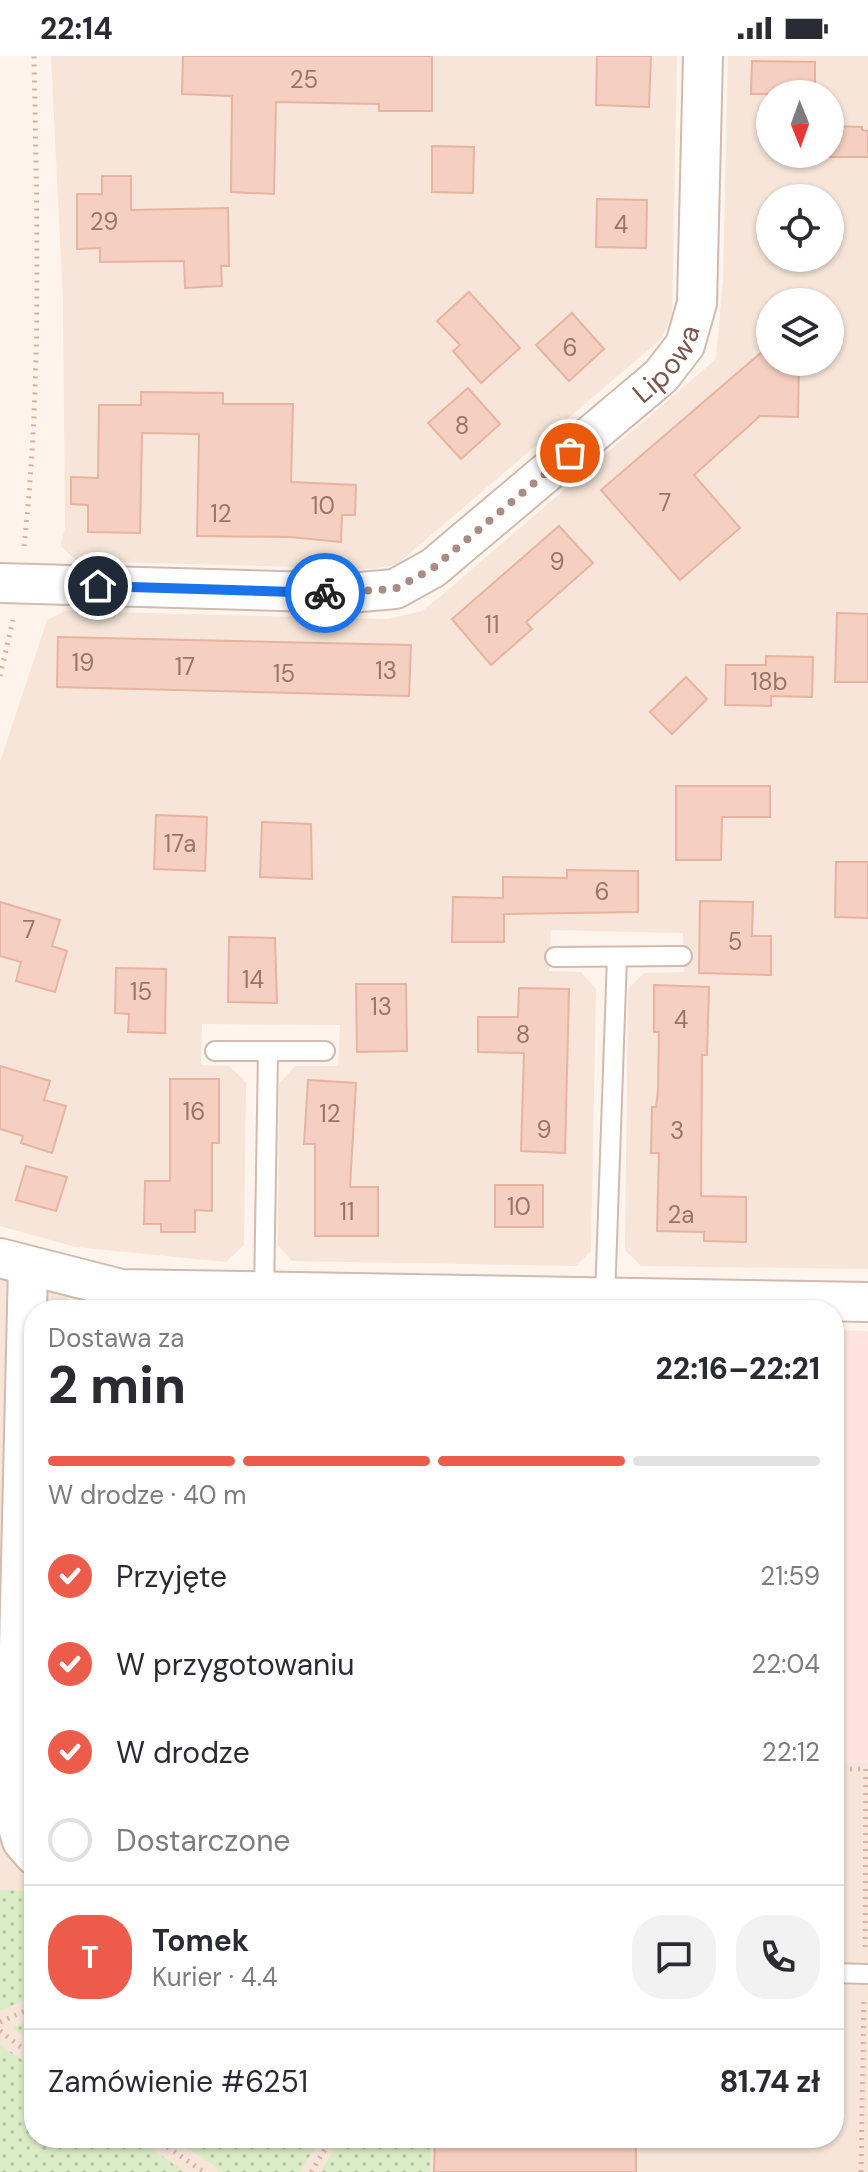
<!DOCTYPE html>
<html lang="pl">
<meta charset="utf-8">
<style>
body{margin:0;font-family:"DM Sans",sans-serif;background:#f2f2f3;color:#2b2b33;height:100vh;display:flex;flex-direction:column;font-size:30px;white-space:nowrap}
*{box-sizing:border-box;margin:0}
p{font-size:26px;color:#7c7c81}
.icon{flex:none;width:44px;height:44px;fill:none;stroke:currentColor;stroke-width:2;stroke-linecap:round;stroke-linejoin:round}
.map{position:relative;flex:1;overflow:hidden}
.panel{position:absolute;left:24px;top:1244px;width:820px;height:848px;display:flex;flex-direction:column;background:#fff;border-radius:32px;box-shadow:0 2px 6px #0004}
.panel>*{flex:none}
.needle{width:52px;rotate:179deg}
.buttons{position:absolute;left:756px;top:24px;display:grid;gap:16px}
.buttons a{display:grid;place-items:center;width:88px;height:88px;border-radius:50%;background:#fff;box-shadow:0 2px 6px #0004;font-size:40px}
.pin{position:absolute;display:grid;place-items:center;width:68px;height:68px;color:#fff;margin:-34px;border:4px solid #fff;border-radius:50%;box-shadow:0 2px 8px #0007}
.courier{position:absolute;display:grid;place-items:center;width:80px;height:80px;margin:-40px;border:6px solid #1a73e8;border-radius:50%;background:#fff;color:#222;box-shadow:0 2px 10px #0007}
.headline em{font-style:normal;font-weight:800}
.headline div{display:flex;flex-direction:column-reverse}
.headline{display:flex;align-items:center;justify-content:space-between;height:136px;padding:0 24px}
h1{font-size:52px;font-weight:800;line-height:60px}
.bar{display:grid;grid-template-columns:repeat(4,1fr);gap:12px 8px;align-content:center;height:96px;padding:0 24px}
.bar i{height:10px;border-radius:6px;background:#e1e1e2}
.bar .current{background:#ed5c4b}
.bar p{grid-column:span 4}
.line{display:flex;align-items:center;gap:20px;padding:0 24px;border-top:2px solid #e1e1e2}
.line div{flex:1}
.round{display:grid;place-items:center;flex:none;width:84px;height:84px;border-radius:32px;background:#f2f2f3}
ol{padding:0 24px;list-style:none}
li{display:flex;align-items:center;gap:24px;height:88px}
li p{margin-inline-start:auto}
li .icon{padding:8px;border-radius:50%;background:#ed5c4b;color:#fff;stroke-width:4}
li:last-child{color:#7c7c81}
li i{width:44px;height:44px;border:4px solid #e1e1e2;border-radius:50%}
.status{display:flex;justify-content:space-between;align-items:center;height:56px;padding:0 40px;background:#fff;direction:ltr}
.status svg{height:22px;fill:currentColor}
.map>svg:first-child{display:block}
.residential{fill:#f6e5d8;fill-rule:evenodd}
.commercial{fill:#fee4de}
.grass{fill:url(#grass-dots)}
.building{fill:#f5cfc1;stroke:#e8b3a0;stroke-width:2}
.lines{fill:none;stroke-linecap:round;stroke-linejoin:round}
.lane-casing{stroke:#d2baae;stroke-width:22}
.street-casing{stroke:#d2baae;stroke-width:42}
.path{stroke:#dbb2a3;stroke-width:5;stroke-dasharray:2 6;stroke-linecap:butt}
.lane{stroke:#fff;stroke-width:18}
.street{stroke:#fff;stroke-width:38}
.done{stroke:#a98d83;stroke-width:8;stroke-dasharray:0 14.4}
.route{stroke:#1a73e8;stroke-width:10}
.labels{text-anchor:middle;dominant-baseline:central;stroke-width:7;stroke-linejoin:round;paint-order:stroke}
.number-label{font-size:24px;fill:#9a7468}
.street-label{font-size:28px;fill:#7b564b;stroke:#fff8f2}
</style>
<div class="status"><b>22:14</b><svg viewBox="0 0 49 12"><path d="M0 12V9h3v3zM5 12V6h3v6zM10 12V3h3v9zM15 12V0h3v12zM26 1h20v11H26zM47 4h2v5h-2z"/></svg></div>
<div class="map">
<svg width="868" height="2116" viewBox="0 0 868 2116">
<defs>
<pattern id="grass-dots" width="8" height="8" patternUnits="userSpaceOnUse" patternTransform="scale(2)"><rect width="8" height="8" fill="#dbedc7"/><path d="M2 2h.1M6 6h.1" fill="none" stroke="#b7c3a4" stroke-width="1.8" stroke-linecap="round"/></pattern>
</defs>
<rect width="100%" height="100%" fill="#fef4eb"/>
<g class="residential">
<path d="M 51,0 L 677,0 L 672,260 L 662,282 L 396,509 L 373,513 L 77,505 L 61,490 L 65,472 L 63,246 Z"/>
<path d="M 728,0 L 868,0 L 868,1213 L 641,1210 L 625,1194 L 628,933 L 644,917 L 684,916 L 683,877 L 551,874 L 549,915 L 581,916 L 596,933 L 591,1195 L 576,1210 L 292,1205 L 278,1189 L 279,1028 L 295,1010 L 338,1010 L 340,969 L 202,968 L 201,1009 L 229,1010 L 246,1026 L 244,1189 L 226,1206 L 76,1191 L 0,1170 L 0,706 L 47,564 L 65,555 L 388,563 L 422,555 L 441,540 L 716,303 L 723,224 ZM 770,38 L 830,38 L 830,98 L 770,98 ZM 770,142 L 830,142 L 830,202 L 770,202 ZM 770,246 L 830,246 L 830,306 L 770,306 Z"/>
<path d="M 0,1218 L 69,1237 L 68,1254 L 34,1254 L 34,2082 L 834,2082 L 834,1706 L 868,1707 L 868,2116 L 0,2116 Z"/>
</g>
<path class="commercial" d="M 834,1274 L 868,1275 L 868,1707 L 834,1706 Z"/>
<g class="grass">
<path d="M 0,1834 L 34,1835 L 34,1940 L 0,1955 Z"/>
<path d="M 34,1962 L 34,1987 L 12,1972 Z"/>
<path d="M 0,1988 L 34,2012 L 34,2082 L 136,2082 L 185,2116 L 0,2116 Z"/>
<path d="M 173,2082 L 321,2082 L 300,2116 L 223,2116 Z"/>
<path d="M 341,2082 L 431,2082 L 430,2116 L 320,2116 Z"/>
</g>
<g class="building">
<path d="M 183,0 L 432,0 L 432,55 L 379,55 L 379,48 L 276,46 L 274,138 L 231,136 L 232,40 L 182,38 Z"/>
<path d="M 597,0 L 651,0 L 649,51 L 596,49 Z"/>
<path d="M 752,5 L 815,6 L 815,38 L 751,38 Z"/>
<path d="M 830,70 L 862,71 L 862,74 L 868,75 L 868,101 L 830,101 Z"/>
<path d="M 432,90 L 474,91 L 473,137 L 432,136 Z"/>
<path d="M 102,120 L 131,120 L 131,154 L 228,152 L 229,210 L 221,210 L 222,230 L 185,232 L 184,205 L 100,206 L 100,192 L 77,193 L 77,138 L 102,138 Z"/>
<path d="M 597,143 L 647,144 L 646,192 L 596,191 Z"/>
<path d="M 469,236 L 520,292 L 481,327 L 453,295 L 460,289 L 437,265 Z"/>
<path d="M 572,257 L 604,293 L 569,325 L 536,289 Z"/>
<path d="M 770,289 L 770,306 L 799,306 L 798,361 L 760,360 L 694,419 L 740,472 L 680,524 L 601,434 Z"/>
<path d="M 468,332 L 500,368 L 461,403 L 428,367 Z"/>
<path d="M 141,336 L 223,337 L 223,348 L 293,348 L 291,426 L 356,429 L 355,459 L 342,459 L 341,486 L 290,481 L 197,480 L 199,378 L 142,377 L 140,477 L 88,476 L 88,449 L 71,448 L 71,421 L 98,422 L 99,349 L 141,349 Z"/>
<path d="M 559,470 L 593,507 L 526,566 L 532,573 L 491,609 L 452,563 Z"/>
<path d="M 837,557 L 868,558 L 868,626 L 835,626 Z"/>
<path d="M 58,581 L 411,589 L 409,640 L 57,631 Z"/>
<path d="M 766,600 L 813,601 L 812,641 L 771,640 L 771,650 L 725,649 L 726,609 L 766,609 Z"/>
<path d="M 686,621 L 707,643 L 672,678 L 650,656 Z"/>
<path d="M 676,730 L 770,730 L 770,761 L 722,761 L 721,804 L 676,804 Z"/>
<path d="M 156,759 L 207,761 L 205,815 L 154,813 Z"/>
<path d="M 262,766 L 311,768 L 312,823 L 260,821 Z"/>
<path d="M 836,806 L 868,806 L 868,862 L 835,861 Z"/>
<path d="M 567,814 L 638,815 L 638,856 L 504,858 L 504,886 L 452,886 L 453,841 L 503,842 L 503,821 L 567,822 Z"/>
<path d="M 700,845 L 753,846 L 752,880 L 771,880 L 771,919 L 699,917 Z"/>
<path d="M 0,846 L 60,864 L 52,890 L 67,895 L 55,936 L 16,925 L 21,906 L 0,900 Z"/>
<path d="M 229,881 L 275,882 L 277,947 L 228,946 Z"/>
<path d="M 116,912 L 166,913 L 165,977 L 128,976 L 129,958 L 115,957 Z"/>
<path d="M 356,928 L 406,928 L 407,995 L 357,996 Z"/>
<path d="M 654,929 L 709,931 L 707,999 L 702,999 L 701,1140 L 746,1141 L 746,1186 L 704,1185 L 704,1176 L 657,1175 L 659,1097 L 651,1097 L 652,1051 L 656,1051 L 658,1034 L 659,976 L 654,976 Z"/>
<path d="M 519,932 L 569,933 L 565,1097 L 521,1095 L 524,997 L 478,996 L 478,961 L 518,961 Z"/>
<path d="M 0,1010 L 50,1025 L 44,1044 L 66,1050 L 52,1097 L 21,1087 L 23,1080 L 0,1073 Z"/>
<path d="M 170,1023 L 219,1023 L 219,1087 L 212,1087 L 212,1155 L 195,1154 L 195,1176 L 161,1176 L 161,1168 L 144,1168 L 145,1125 L 170,1125 Z"/>
<path d="M 308,1024 L 356,1027 L 350,1131 L 378,1131 L 378,1180 L 315,1180 L 315,1088 L 304,1088 Z"/>
<path d="M 26,1110 L 67,1121 L 56,1155 L 16,1144 Z"/>
<rect x="495" y="1129" width="48" height="42"/>
<path d="M 435,2087 L 636,2090 L 636,2116 L 434,2116 Z"/>
</g>
<g class="lines">
<g class="lane-casing">
<g id="lane">
<path d="M 555,901 L 682,900"/>
<path d="M 215,995 L 268,995"/>
<path d="M 264,1237 L 268,995 L 325,995"/>
<path d="M 605,1242 L 617,901"/>
<path d="M 834,1917 L 868,1918"/>
</g>
</g>
<g class="street-casing">
<g id="street">
<path id="s1" d="M 0,527 L 349,537 L 395,533 L 433,512 L 661,320 L 685,289 L 697,247 L 703,0"/>
<path d="M 0,1202 L 121,1233 L 868,1246"/>
<path d="M 28,1210 L 15,1761 L 22,1785 L 34,1799"/>
</g>
</g>
<g class="path">
<path d="M 24,490 C 42,327 37,164 34,0"/>
<path d="M 0,620 L 13,564"/>
<path d="M 834,1713 L 866,1713 L 865,1892"/>
<path d="M 0,1966 L 34,1951"/>
<path d="M 0,1975 L 34,2001"/>
<path d="M 154,2082 L 204,2116"/>
<path d="M 311,2116 L 332,2082"/>
<path d="M 861,2116 L 864,1942"/>
</g>
<use href="#lane" class="lane"/>
<use href="#street" class="street"/>
</g>
<g class="lines">
<path class="done" d="M 325,537 L 395,533 L 433,512 L 570,397"/>
<path class="route" d="M 98,530 L 325,537"/>
</g>
<g class="labels">
<g class="number-label">
<text x="304" y="23">25</text>
<text x="104" y="165">29</text>
<text x="621" y="168">4</text>
<text x="570" y="291">6</text>
<text x="462" y="369">8</text>
<text x="665" y="446">7</text>
<text x="323" y="449">10</text>
<text x="221" y="457">12</text>
<text x="557" y="505">9</text>
<text x="492" y="568">11</text>
<text x="83" y="606">19</text>
<text x="185" y="610">17</text>
<text x="386" y="614">13</text>
<text x="284" y="617">15</text>
<text x="769" y="625">18b</text>
<text x="180" y="787">17a</text>
<text x="602" y="835">6</text>
<text x="29" y="873">7</text>
<text x="735" y="885">5</text>
<text x="253" y="923">14</text>
<text x="141" y="935">15</text>
<text x="381" y="950">13</text>
<text x="681" y="963">4</text>
<text x="523" y="978">8</text>
<text x="194" y="1055">16</text>
<text x="330" y="1057">12</text>
<text x="544" y="1073">9</text>
<text x="677" y="1074">3</text>
<text x="519" y="1150">10</text>
<text x="347" y="1155">11</text>
<text x="681" y="1158">2a</text>
</g>
<g class="street-label">
<text stroke="none"><textPath href="#s1" startOffset="750">Lipowa</textPath></text>
</g>
</g>
</svg>
<div class="buttons">
<a><svg class="needle" viewBox="-14 -14 28 28"><path d="M0-13l5 13h-10z" fill="#e53935"/><path d="M0 13l5-13h-10z" fill="#7c7c81"/></svg></a>
<a><svg class="icon" aria-label="locate" viewBox="0 0 24 24"><circle cx="12" cy="12" r="6"/><path d="M12 2v4M12 18v4M2 12h4M18 12h4"/></svg></a>
<a><svg class="icon" aria-label="layers" viewBox="0 0 24 24"><path d="M12 4l9 5-9 5-9-5zM3 14l9 5 9-5"/></svg></a>
</div>
<div class="pin" style="left:570px;top:397px;background:#ea580c"><svg class="icon" aria-label="bag" viewBox="0 0 24 24"><path d="M5 8h14l-1 12H6zM9 8a3 3 0 0 1 6 0"/></svg></div>
<div class="pin" style="left:98px;top:530px;background:#1f2937"><svg class="icon" aria-label="home" viewBox="0 0 24 24"><path d="M3 11l9-7 9 7M6 9v11h12V9"/></svg></div>
<div class="courier" style="left:325px;top:537px"><svg class="icon" aria-label="bike" viewBox="0 0 24 24"><circle cx="6" cy="16" r="4"/><circle cx="18" cy="16" r="4"/><path d="M6 16l4-8h5l3 8M10 8l3 8H6M13 5h3"/></svg></div>
<section class="panel">
<div class="headline"><div><h1>2 min</h1><p>Dostawa za</p></div><em>22:16–22:21</em></div>
<div class="bar"><i class="current"></i><i class="current"></i><i class="current"></i><i></i><p>W drodze · 40 m</p></div>
<ol>
<li><svg class="icon" aria-label="check" viewBox="0 0 24 24"><path d="M5 12l5 5 9-10"/></svg>Przyjęte<p>21:59</p></li>
<li><svg class="icon" aria-label="check" viewBox="0 0 24 24"><path d="M5 12l5 5 9-10"/></svg>W przygotowaniu<p>22:04</p></li>
<li><svg class="icon" aria-label="check" viewBox="0 0 24 24"><path d="M5 12l5 5 9-10"/></svg>W drodze<p>22:12</p></li>
<li><i></i>Dostarczone</li>
</ol>
<div class="line" style="height:144px"><b class="round" style="background:#ed5c4b;color:#fff">T</b><div><b>Tomek</b><p>Kurier · 4.4</p></div><a class="round"><svg class="icon" aria-label="chat" viewBox="0 0 24 24"><path d="M4 5h16v11H9l-5 4z"/></svg></a><a class="round"><svg class="icon" aria-label="phone" viewBox="0 0 24 24"><path d="M5 4h4l2 5-3 2q2 4 5 5l2-3 5 2v4C11 20 4 13 5 4z"/></svg></a></div>
<div class="line" style="height:104px"><div>Zamówienie #6251</div><b>81.74 zł</b></div>
</section>
</div>
